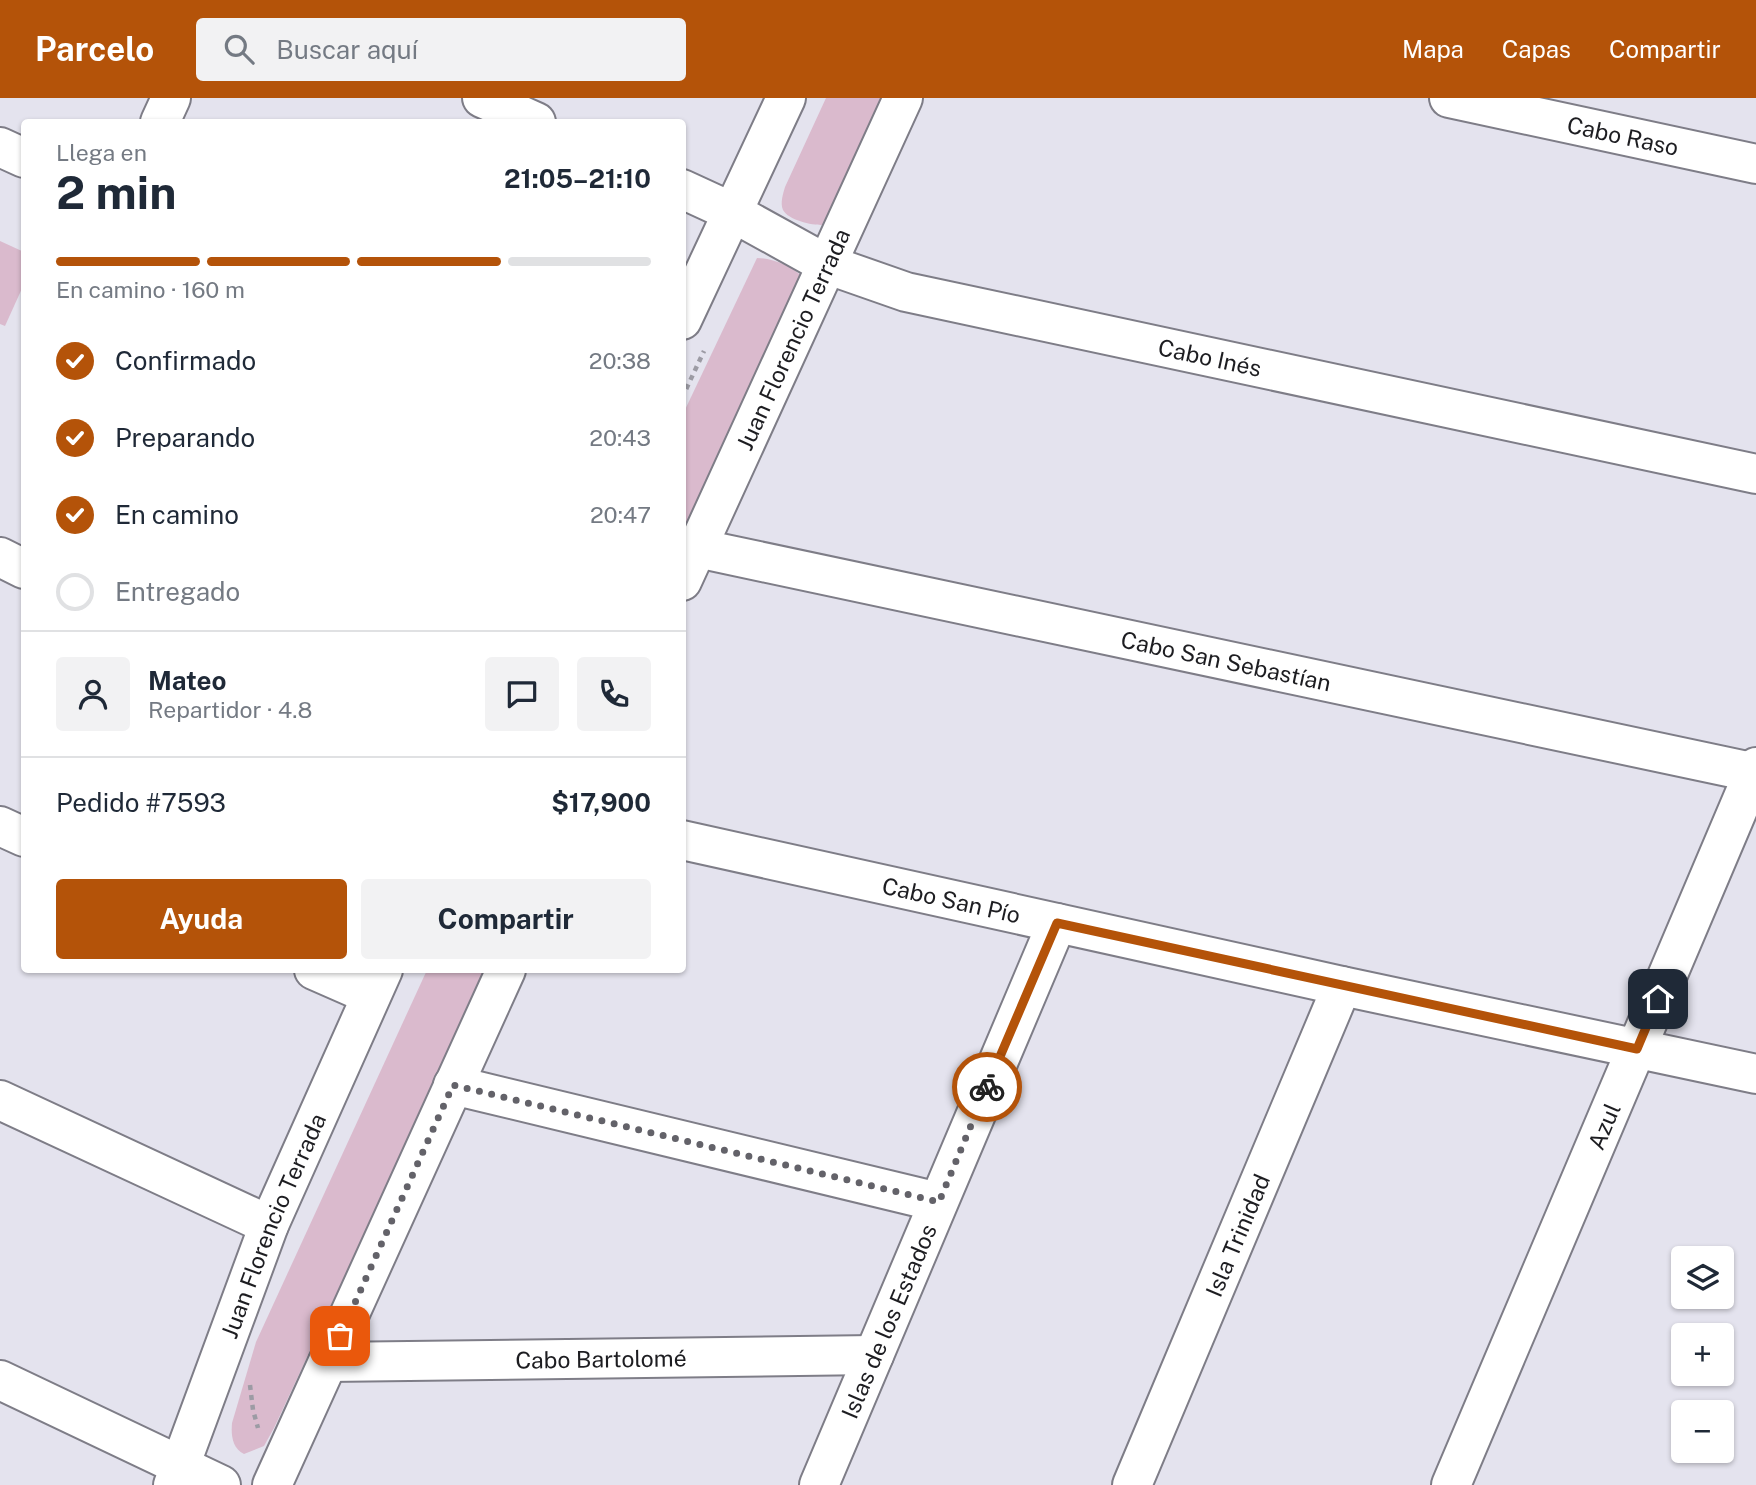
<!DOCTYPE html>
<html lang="es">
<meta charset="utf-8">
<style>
body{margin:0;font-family:"Public Sans",sans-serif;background:#f2f2f3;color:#1f2937;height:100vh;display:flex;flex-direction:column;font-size:26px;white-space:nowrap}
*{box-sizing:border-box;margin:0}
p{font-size:23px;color:#747a83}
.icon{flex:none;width:38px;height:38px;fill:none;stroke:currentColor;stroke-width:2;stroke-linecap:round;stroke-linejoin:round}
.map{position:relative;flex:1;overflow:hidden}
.panel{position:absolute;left:21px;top:21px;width:665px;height:854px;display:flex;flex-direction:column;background:#fff;border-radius:7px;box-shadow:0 2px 5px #0004}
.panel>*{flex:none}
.fabs{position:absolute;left:1671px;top:1148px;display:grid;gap:14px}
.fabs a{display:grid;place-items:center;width:63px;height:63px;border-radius:7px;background:#fff;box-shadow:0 2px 5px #0004;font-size:35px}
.pin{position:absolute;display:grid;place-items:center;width:60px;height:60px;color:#fff;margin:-30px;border-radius:14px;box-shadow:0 4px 10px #0006}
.courier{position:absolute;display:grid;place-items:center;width:70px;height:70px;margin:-35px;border:5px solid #b45309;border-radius:50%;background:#fff;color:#222;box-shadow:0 2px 9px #0007}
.overview em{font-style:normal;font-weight:700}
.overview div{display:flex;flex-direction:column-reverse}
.overview{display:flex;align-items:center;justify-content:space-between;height:119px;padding:0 35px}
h1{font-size:46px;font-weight:700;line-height:52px}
.bar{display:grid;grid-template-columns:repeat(4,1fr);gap:10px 7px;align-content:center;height:84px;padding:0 35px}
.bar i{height:9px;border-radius:5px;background:#e0e1e3}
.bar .selected{background:#b45309}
.bar p{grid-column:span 4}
.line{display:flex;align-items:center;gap:18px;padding:0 35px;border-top:2px solid #e0e1e3}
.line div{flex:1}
.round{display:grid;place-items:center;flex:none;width:74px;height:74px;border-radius:7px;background:#f2f2f3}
ol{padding:0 35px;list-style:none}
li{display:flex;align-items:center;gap:21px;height:77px}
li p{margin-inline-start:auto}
li .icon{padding:7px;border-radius:50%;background:#b45309;color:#fff;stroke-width:4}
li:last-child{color:#747a83}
li i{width:38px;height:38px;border:4px solid #e0e1e3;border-radius:50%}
.cta{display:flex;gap:14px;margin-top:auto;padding:14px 35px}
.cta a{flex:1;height:80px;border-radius:7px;background:#b45309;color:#fff;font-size:28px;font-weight:700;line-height:80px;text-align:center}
.cta a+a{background:#f2f2f3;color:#1f2937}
header{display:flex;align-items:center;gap:42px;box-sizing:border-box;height:98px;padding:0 35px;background:#b45309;color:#fff}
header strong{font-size:33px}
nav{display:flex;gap:38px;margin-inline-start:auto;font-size:24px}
.search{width:490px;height:63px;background:#f2f2f3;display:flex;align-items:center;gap:18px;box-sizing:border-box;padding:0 24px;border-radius:7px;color:#747a83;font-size:26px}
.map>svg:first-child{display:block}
.green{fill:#dabacd}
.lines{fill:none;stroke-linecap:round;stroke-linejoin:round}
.street-casing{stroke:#7e7d87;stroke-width:42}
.secondary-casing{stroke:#7e7d87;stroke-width:42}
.path{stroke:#9c9ba4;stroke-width:4.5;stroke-dasharray:5 5;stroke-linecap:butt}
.street{stroke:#fff;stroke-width:38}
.secondary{stroke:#fff;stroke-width:38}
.done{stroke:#636269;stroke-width:7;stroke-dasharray:0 12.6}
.route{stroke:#b45309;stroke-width:9}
.labels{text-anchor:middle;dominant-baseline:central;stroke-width:6;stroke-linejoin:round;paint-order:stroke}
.street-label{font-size:23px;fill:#1d1d21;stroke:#fff}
</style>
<header>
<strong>Parcelo</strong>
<div class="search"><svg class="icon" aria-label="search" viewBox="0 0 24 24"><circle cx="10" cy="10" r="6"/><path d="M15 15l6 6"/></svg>Buscar aquí</div>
<nav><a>Mapa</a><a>Capas</a><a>Compartir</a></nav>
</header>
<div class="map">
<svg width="1756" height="1387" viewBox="0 0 1756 1387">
<rect width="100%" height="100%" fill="#e4e3ee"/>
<g class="green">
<path d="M 826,0 L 886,0 L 826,127 C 815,128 789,123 783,112 C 780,105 783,96 785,89 Z"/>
<path d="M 0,143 L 24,154 L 24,186 L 5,228 L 0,226 Z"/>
<path d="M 757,160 C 771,160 793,168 802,179 L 683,447 L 683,316 Z"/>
<path d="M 427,872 L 488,872 L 274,1330 L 264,1348 L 244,1356 C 232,1350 231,1337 232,1325 L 256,1244 Z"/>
</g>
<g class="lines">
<g class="street-casing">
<g id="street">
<path d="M 482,0 L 536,24"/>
<path id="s1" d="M 1449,0 L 1756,66"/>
<path d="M 160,24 L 171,0"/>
<path d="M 0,49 L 24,60"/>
<path id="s2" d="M 682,91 L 732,114 L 826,166 L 906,194 L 1756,376"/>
<path id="s3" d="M 697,450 L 1756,675"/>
<path d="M 0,459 L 24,471"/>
<path d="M 0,728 L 24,739"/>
<path id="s4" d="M 682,742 L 1342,888 L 1756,976"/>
<path d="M 314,872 L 371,897"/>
<path d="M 453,987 L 938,1104"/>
<path d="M 0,1002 L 269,1127"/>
<path id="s5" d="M 328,1264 L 874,1257"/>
<path d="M 0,1282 L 221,1387"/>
<path id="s6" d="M 819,1387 L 1057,825"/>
<path id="s7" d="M 1132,1387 L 1342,888"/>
<path id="s8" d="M 1451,1387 L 1756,669"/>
</g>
</g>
<g class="secondary-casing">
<g id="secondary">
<path d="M 682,222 L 786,0"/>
<path id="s9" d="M 682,483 L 903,0"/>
<path id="s10" d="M 173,1387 L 269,1127 L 383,872"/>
<path d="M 272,1387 L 506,872"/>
</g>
</g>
<g class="path">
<path d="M 682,300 L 704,253"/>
<path d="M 250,1287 L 253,1312 L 258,1330"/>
</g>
<use href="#street" class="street"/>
<use href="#secondary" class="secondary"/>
</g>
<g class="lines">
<path class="done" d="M 340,1238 L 453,987 L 939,1104 L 987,989"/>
<path class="route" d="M 987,989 L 1057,825 L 1637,951 L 1658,901"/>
</g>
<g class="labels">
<g class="street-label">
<text stroke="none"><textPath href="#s1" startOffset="178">Cabo Raso</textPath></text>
<text stroke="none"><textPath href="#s9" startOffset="266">Juan Florencio Terrada</textPath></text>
<text stroke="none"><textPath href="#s2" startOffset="558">Cabo Inés</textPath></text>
<text stroke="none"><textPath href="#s3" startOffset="541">Cabo San Sebastían</textPath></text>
<text stroke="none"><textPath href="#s4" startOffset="276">Cabo San Pío</textPath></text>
<text stroke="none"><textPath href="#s8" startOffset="390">Azul</textPath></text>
<text stroke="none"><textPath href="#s10" startOffset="278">Juan Florencio Terrada</textPath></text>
<text stroke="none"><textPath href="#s7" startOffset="271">Isla Trinidad</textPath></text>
<text stroke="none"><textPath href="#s6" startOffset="178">Islas de los Estados</textPath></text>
<text stroke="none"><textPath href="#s5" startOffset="273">Cabo Bartolomé</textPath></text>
</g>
</g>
</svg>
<div class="fabs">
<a><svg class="icon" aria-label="layers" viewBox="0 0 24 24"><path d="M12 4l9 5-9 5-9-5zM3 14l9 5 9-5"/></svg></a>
<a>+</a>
<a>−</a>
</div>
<div class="pin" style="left:340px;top:1238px;background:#ea580c"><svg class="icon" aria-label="bag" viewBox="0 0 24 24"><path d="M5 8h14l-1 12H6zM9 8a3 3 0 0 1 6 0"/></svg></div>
<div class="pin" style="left:1658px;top:901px;background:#1f2937"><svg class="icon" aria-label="home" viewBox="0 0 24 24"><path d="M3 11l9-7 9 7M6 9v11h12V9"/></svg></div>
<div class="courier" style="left:987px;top:989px"><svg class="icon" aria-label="bike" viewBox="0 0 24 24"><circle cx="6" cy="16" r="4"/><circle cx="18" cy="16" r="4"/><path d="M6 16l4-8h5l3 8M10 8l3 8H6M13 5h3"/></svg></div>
<section class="panel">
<div class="overview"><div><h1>2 min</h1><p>Llega en</p></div><em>21:05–21:10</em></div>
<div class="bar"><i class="selected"></i><i class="selected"></i><i class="selected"></i><i></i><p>En camino · 160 m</p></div>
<ol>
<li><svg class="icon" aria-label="check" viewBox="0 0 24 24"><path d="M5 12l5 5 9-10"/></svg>Confirmado<p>20:38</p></li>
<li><svg class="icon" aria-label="check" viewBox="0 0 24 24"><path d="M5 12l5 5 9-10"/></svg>Preparando<p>20:43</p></li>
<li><svg class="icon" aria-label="check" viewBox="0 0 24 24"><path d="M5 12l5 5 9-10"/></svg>En camino<p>20:47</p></li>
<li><i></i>Entregado</li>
</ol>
<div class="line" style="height:126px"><a class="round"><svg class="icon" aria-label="person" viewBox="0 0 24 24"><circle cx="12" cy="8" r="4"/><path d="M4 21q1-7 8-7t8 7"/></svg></a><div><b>Mateo</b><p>Repartidor · 4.8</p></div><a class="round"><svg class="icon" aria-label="chat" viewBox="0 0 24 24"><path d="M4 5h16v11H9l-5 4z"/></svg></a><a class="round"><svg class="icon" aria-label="phone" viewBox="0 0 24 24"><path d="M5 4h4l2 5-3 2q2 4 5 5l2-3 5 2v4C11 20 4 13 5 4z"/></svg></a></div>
<div class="line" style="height:91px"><div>Pedido #7593</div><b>$17,900</b></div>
<div class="cta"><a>Ayuda</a><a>Compartir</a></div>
</section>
</div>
